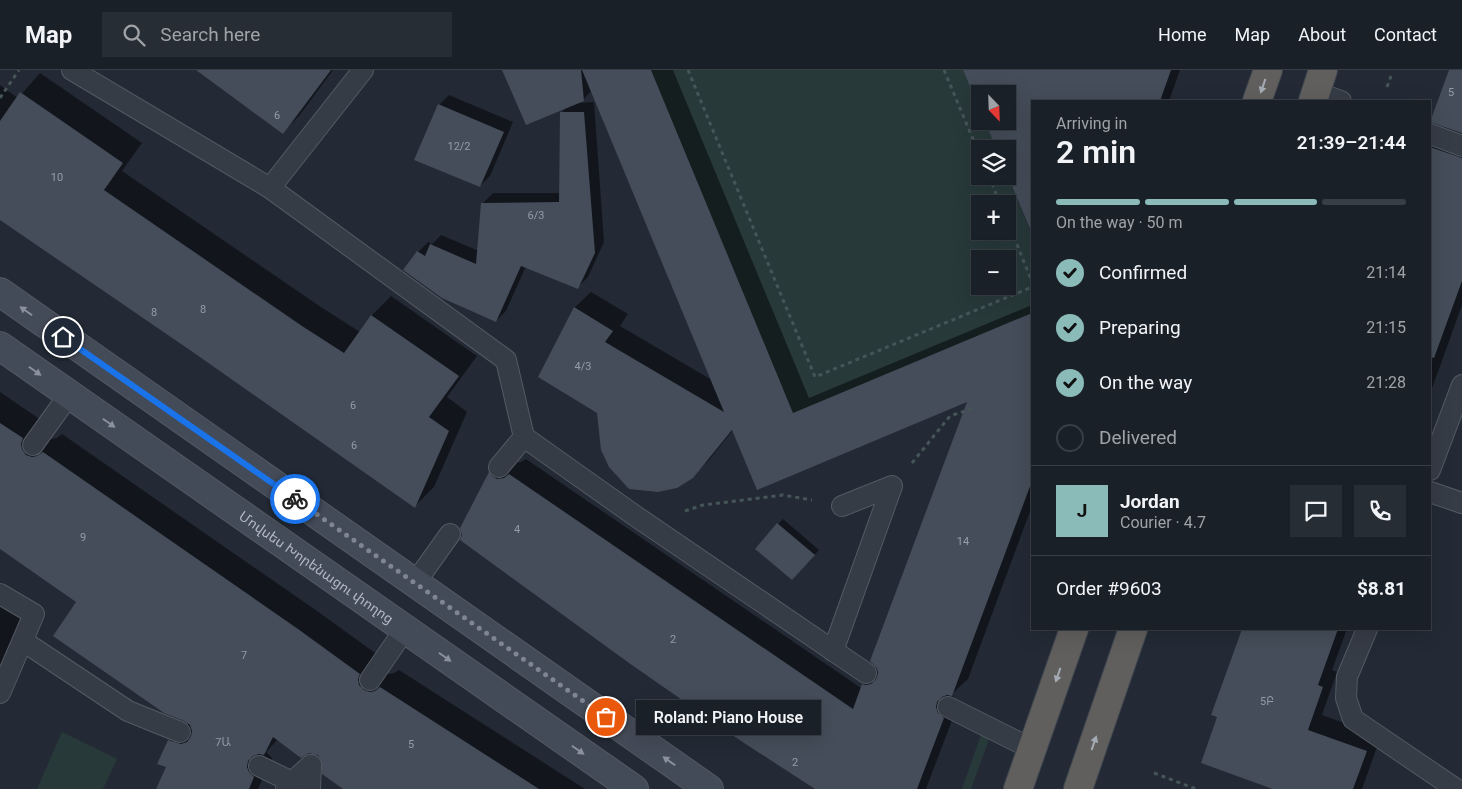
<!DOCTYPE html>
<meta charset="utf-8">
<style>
body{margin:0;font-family:Roboto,"Noto Sans Armenian",sans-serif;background:#272d34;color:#f1f3f6;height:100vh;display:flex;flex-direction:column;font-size:19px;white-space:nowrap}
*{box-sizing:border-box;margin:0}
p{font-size:16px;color:#9fa3a8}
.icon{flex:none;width:28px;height:28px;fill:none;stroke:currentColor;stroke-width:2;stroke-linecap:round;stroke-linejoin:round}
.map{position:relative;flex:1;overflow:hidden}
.panel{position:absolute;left:1031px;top:30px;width:400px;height:530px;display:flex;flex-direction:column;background:#1a2028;border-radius:0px;box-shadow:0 5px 20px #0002,0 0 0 1px #383e45}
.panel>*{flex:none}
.needle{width:32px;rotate:157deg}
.tools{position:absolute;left:971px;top:15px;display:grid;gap:10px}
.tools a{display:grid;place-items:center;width:45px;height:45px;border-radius:0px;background:#1a2028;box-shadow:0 5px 20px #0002,0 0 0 1px #383e45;font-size:25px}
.pin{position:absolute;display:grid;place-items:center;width:42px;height:42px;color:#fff;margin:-21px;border:2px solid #fff;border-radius:50%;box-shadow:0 1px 5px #0007}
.courier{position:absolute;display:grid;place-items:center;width:50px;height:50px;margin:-25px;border:4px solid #1a73e8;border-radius:50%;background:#fff;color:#222;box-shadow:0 1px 6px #0007}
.bubble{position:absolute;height:35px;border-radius:0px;background:#1a2028;box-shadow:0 5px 20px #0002,0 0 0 1px #383e45;font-size:16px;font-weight:600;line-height:35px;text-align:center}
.headline em{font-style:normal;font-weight:600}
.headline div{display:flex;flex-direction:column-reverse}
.headline{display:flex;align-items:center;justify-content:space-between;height:85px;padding:0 25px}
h1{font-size:32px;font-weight:600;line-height:38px}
.bar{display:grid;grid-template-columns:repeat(4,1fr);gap:8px 5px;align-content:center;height:60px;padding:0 25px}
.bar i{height:6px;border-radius:4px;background:#383e45}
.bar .on{background:#8bbbb9}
.bar p{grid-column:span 4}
.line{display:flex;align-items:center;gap:12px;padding:0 25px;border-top:1px solid #383e45}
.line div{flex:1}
.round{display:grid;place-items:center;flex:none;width:52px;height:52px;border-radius:0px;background:#272d34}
ol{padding:0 25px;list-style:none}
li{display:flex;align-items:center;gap:15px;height:55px}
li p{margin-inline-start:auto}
li .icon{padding:5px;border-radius:50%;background:#8bbbb9;color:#111;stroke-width:4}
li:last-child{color:#9fa3a8}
li i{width:28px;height:28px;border:2px solid #383e45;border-radius:50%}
header{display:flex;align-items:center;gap:30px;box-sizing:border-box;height:70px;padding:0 25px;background:#1a2028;border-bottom:1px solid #383e45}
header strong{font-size:24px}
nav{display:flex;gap:28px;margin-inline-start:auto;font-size:18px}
.search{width:350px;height:45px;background:#272d34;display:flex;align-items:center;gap:12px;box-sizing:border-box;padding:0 18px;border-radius:0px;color:#9fa3a8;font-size:19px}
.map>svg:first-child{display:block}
.green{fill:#28393a;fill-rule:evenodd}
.shadow{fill:#0007}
.building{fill:#444d59}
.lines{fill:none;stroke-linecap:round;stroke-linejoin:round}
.service-casing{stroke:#535a63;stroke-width:22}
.secondary-casing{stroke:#535a63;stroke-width:30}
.trunk-casing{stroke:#404750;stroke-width:30}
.path{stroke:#465558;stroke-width:3;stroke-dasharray:4 4;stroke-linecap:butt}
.service{stroke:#363c46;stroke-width:20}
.secondary{stroke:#444b58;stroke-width:28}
.trunk{stroke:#605f5d;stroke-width:28}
.oneway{fill:#a4aab3}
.oneway2{fill:#8a919d}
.done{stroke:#7f8691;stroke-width:5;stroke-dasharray:0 9}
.route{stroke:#1a73e8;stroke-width:6}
.labels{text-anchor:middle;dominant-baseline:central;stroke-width:5;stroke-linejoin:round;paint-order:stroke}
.number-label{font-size:11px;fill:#959ca8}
.street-label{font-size:14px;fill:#b0b7c2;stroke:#1b212a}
</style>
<header>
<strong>Map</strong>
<div class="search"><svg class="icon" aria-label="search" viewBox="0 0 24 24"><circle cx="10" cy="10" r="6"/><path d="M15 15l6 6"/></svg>Search here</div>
<nav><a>Home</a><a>Map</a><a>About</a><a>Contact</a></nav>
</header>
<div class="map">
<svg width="1462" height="719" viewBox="0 0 1462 719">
<rect width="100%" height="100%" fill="#232a35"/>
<g class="green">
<path d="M 651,0 L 963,0 L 980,40 L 980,51 L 985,51 L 996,79 L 980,79 L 980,106 L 1008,106 L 1032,166 L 1032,243 L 793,343 ZM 980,134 L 1008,134 L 1008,161 L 980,161 ZM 980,189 L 1008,189 L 1008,216 L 980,216 Z"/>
<path d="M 62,662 L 117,689 L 103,719 L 37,719 Z"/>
<path d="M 982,662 L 989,669 L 971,719 L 962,719 Z"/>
</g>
<g class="shadow">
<path d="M 207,0 L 333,0 L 299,46 L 283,62 Z"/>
<path d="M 504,0 L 673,0 L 809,328 L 1032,235 L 1032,436 L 968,609 L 952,624 L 953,627 L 959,632 L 926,719 L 817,719 L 630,592 L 490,403 L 505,388 L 514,393 L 521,392 L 526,389 L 861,618 L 863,614 L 878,599 L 969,330 L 733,360 L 709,390 L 692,407 L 598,342 L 540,306 L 575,237 L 591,222 L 628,244 L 620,256 L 712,310 L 592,20 L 583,30 L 576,33 L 594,32 L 604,172 L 588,207 L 578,217 L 526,196 L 506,241 L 496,251 L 405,200 L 418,182 L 428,172 L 432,174 L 441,165 L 479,181 L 483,133 L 493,123 L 560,123 L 561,43 L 568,36 Z"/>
<path d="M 965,0 L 1180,0 L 1169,31 L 1032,31 L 1032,163 L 1008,103 L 1008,24 L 980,24 L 980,37 Z"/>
<path d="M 40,3 L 142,73 L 122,101 L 321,237 L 360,262 L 372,245 L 391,226 L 477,286 L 447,327 L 467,342 L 434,417 L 415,436 L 0,148 L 0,15 L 18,28 Z"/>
<path d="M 449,25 L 513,52 L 490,106 L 480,116 L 439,35 Z"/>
<path d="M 1430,67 L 1462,68 L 1462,235 L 1430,324 Z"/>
<path d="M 0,322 L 41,350 L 45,367 L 51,369 L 57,368 L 62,364 L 317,541 L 378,585 L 382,602 L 389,604 L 394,603 L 399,600 L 585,719 L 345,719 L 318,684 L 278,669 L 266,682 L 272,688 L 258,719 L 157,719 L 168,696 L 169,671 L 188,652 L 78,532 L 0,477 Z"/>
<path d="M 783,449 L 819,480 L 797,504 L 778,454 Z"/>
<path d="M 0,534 L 24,544 L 0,599 Z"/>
<path d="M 1243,559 L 1347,559 L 1332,600 L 1337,602 L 1322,645 L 1381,666 L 1362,719 L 1276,719 L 1219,647 L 1212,644 Z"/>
</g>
<g class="building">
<path d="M 196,0 L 331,0 L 283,64 Z"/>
<path d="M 502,0 L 581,0 L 584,31 L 526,55 Z"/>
<path d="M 582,0 L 651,0 L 793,343 L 1032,243 L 1032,411 L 952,626 L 947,625 L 942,627 L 937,632 L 936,637 L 938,643 L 944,648 L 917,719 L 815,719 L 741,671 L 629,593 L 460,470 L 462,465 L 460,458 L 489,402 L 492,406 L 497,409 L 504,408 L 509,404 L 853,639 L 862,614 L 866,615 L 871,614 L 876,609 L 878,603 L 877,598 L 870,591 L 967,332 L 757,420 L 732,360 L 693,408 L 677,418 L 658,422 L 629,419 L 609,397 L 601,380 L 597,343 L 538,307 L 574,237 L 613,261 L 605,272 L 724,342 Z"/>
<path d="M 963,0 L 1171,0 L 1160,31 L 1032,31 L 1032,164 L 1008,106 L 1008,79 L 996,79 L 985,51 L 1008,51 L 1008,24 L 980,24 L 980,40 Z"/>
<path d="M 1449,0 L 1462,0 L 1462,63 L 1430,52 Z"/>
<path d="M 20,22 L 123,93 L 104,120 L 302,256 L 344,283 L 371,245 L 459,306 L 429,347 L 449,361 L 415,438 L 197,285 L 0,150 L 0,51 Z"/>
<path d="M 438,34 L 504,62 L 480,117 L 414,90 Z"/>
<path d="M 560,42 L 584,42 L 595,183 L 578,219 L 521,196 L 496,252 L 442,228 L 403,200 L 417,181 L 425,186 L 430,174 L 476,194 L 481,133 L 559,132 Z"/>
<path d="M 1430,77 L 1462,88 L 1462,211 L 1434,288 L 1430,287 Z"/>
<path d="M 0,353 L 23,368 L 21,374 L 22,379 L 26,385 L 32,387 L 37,386 L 43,382 L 298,559 L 360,604 L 358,609 L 359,615 L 364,620 L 370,622 L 375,621 L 380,617 L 539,719 L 343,719 L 322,704 L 322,692 L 318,685 L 309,683 L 301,688 L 273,667 L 264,685 L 259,684 L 253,686 L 248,691 L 247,697 L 249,702 L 254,707 L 249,719 L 156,719 L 166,697 L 157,694 L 168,670 L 181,674 L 187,672 L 191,666 L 192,661 L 190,655 L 184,651 L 164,643 L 53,566 L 76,532 L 0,479 Z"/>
<path d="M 777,453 L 815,485 L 792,510 L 755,479 Z"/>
<path d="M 1242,559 L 1338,559 L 1318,615 L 1323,617 L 1308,660 L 1367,681 L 1353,719 L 1273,719 L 1201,693 L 1217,647 L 1211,645 Z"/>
</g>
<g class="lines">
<g class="service-casing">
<g id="service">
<path d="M 72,0 L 270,118 L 506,290 L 524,367 L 499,397"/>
<path d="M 1316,22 L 1341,31"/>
<path d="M 1430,64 L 1462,76"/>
<path d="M 270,118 L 363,0"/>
<path d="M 524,367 L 634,445 L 866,603"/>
<path d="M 33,375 L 69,325"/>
<path d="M 1430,400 L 1462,315"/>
<path d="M 1430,422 L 1462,433"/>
<path d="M 415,513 L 450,464"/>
<path d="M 0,524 L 34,544 L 0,623"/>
<path d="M 1367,559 L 1347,607 L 1346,628 L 1353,649 L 1456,719"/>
<path d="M 23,571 L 128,641 L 180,662"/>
<path d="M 833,581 L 892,416 L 842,436"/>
<path d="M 370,610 L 405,559"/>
<path d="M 948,637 L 1032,679"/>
<path d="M 259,696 L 292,712"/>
<path d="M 286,719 L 292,712 L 311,695"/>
<path d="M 310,719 L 311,695"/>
</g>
</g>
<g class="secondary-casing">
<g id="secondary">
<path d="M 0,222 L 709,719"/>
<path id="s1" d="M 0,276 L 634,719"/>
</g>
</g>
<g class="trunk-casing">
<g id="trunk">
<path d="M 1257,31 L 1268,0"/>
<path d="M 1313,31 L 1323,0"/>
<path d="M 1018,719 L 1074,559"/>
<path d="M 1078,719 L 1133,559"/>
</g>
</g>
<g class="path">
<path d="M 688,0 L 815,307 L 1032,217"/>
<path d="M 944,0 L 980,86"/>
<path d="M 1387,17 L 1391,6"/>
<path d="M 0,28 L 19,0"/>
<path d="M 989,106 L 1000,134"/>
<path d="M 1008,152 L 1032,212"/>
<path d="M 912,393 L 950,346 L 974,338"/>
<path d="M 685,441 L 703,435 L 783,425 L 812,430"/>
<path d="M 1154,703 L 1196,719"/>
</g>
<use href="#service" class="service"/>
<use href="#secondary" class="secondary"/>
<use href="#trunk" class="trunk"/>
</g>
<defs><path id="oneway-solid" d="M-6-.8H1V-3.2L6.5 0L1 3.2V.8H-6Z" transform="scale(1.25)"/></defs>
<g class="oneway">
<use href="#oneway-solid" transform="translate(1263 16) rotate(109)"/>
<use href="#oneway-solid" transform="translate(1058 605) rotate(109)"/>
<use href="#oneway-solid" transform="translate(1094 673) rotate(-71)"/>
</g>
<g class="oneway2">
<use href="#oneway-solid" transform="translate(26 241) rotate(-145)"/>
<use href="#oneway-solid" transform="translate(35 301) rotate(35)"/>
<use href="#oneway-solid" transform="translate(109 353) rotate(35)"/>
<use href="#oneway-solid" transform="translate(445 587) rotate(35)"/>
<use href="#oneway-solid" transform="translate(578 680) rotate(35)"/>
<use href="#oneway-solid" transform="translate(669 691) rotate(-145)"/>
</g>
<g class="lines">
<path class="done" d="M 295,429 L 606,647"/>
<path class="route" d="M 63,267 L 295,429"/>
</g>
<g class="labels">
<g class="number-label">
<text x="1451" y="22">5</text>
<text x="277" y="45">6</text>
<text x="459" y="76">12/2</text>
<text x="57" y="107">10</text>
<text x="536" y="145">6/3</text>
<text x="203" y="239">8</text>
<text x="154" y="242">8</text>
<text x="583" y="296">4/3</text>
<text x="353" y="335">6</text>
<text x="354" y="375">6</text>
<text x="517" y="459">4</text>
<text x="83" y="467">9</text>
<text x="963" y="471">14</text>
<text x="673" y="569">2</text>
<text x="244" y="585">7</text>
<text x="1267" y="631">5Բ</text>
<text x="223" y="672">7Ա</text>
<text x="411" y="674">5</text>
<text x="795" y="692">2</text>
</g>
<g class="street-label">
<text stroke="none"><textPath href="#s1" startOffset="386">Մովսես Խորենացու փողոց</textPath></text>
</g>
</g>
</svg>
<div class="tools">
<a><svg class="needle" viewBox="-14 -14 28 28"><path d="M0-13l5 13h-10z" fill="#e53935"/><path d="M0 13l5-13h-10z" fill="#9fa3a8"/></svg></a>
<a><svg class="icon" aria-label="layers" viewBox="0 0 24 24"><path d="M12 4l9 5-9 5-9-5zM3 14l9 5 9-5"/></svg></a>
<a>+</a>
<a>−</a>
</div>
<div class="pin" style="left:606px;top:647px;background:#ea580c"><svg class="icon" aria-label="bag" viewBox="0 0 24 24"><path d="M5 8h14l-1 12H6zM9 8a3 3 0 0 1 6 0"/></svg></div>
<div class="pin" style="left:63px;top:267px;background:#1f2937"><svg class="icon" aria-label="home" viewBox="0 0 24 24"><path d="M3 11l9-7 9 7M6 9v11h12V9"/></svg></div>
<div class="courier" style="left:295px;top:429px"><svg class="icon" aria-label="bike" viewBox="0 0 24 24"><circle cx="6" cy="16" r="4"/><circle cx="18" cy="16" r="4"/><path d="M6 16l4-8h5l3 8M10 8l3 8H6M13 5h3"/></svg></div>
<div class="bubble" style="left:636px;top:630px;width:185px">Roland: Piano House</div>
<section class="panel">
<div class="headline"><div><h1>2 min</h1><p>Arriving in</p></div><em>21:39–21:44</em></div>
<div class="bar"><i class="on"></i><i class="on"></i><i class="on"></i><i></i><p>On the way · 50 m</p></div>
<ol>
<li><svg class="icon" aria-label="check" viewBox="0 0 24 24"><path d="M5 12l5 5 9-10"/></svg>Confirmed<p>21:14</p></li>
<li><svg class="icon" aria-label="check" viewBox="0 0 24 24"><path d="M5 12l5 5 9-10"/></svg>Preparing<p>21:15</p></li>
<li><svg class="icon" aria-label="check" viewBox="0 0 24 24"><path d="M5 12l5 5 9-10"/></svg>On the way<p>21:28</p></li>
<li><i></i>Delivered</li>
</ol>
<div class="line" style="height:90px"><b class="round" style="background:#8bbbb9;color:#111">J</b><div><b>Jordan</b><p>Courier · 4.7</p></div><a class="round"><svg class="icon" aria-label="chat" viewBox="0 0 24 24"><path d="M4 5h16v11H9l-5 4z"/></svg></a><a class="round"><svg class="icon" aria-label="phone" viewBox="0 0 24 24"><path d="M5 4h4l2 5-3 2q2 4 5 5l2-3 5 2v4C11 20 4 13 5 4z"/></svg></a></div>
<div class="line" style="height:65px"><div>Order #9603</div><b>$8.81</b></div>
</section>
</div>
